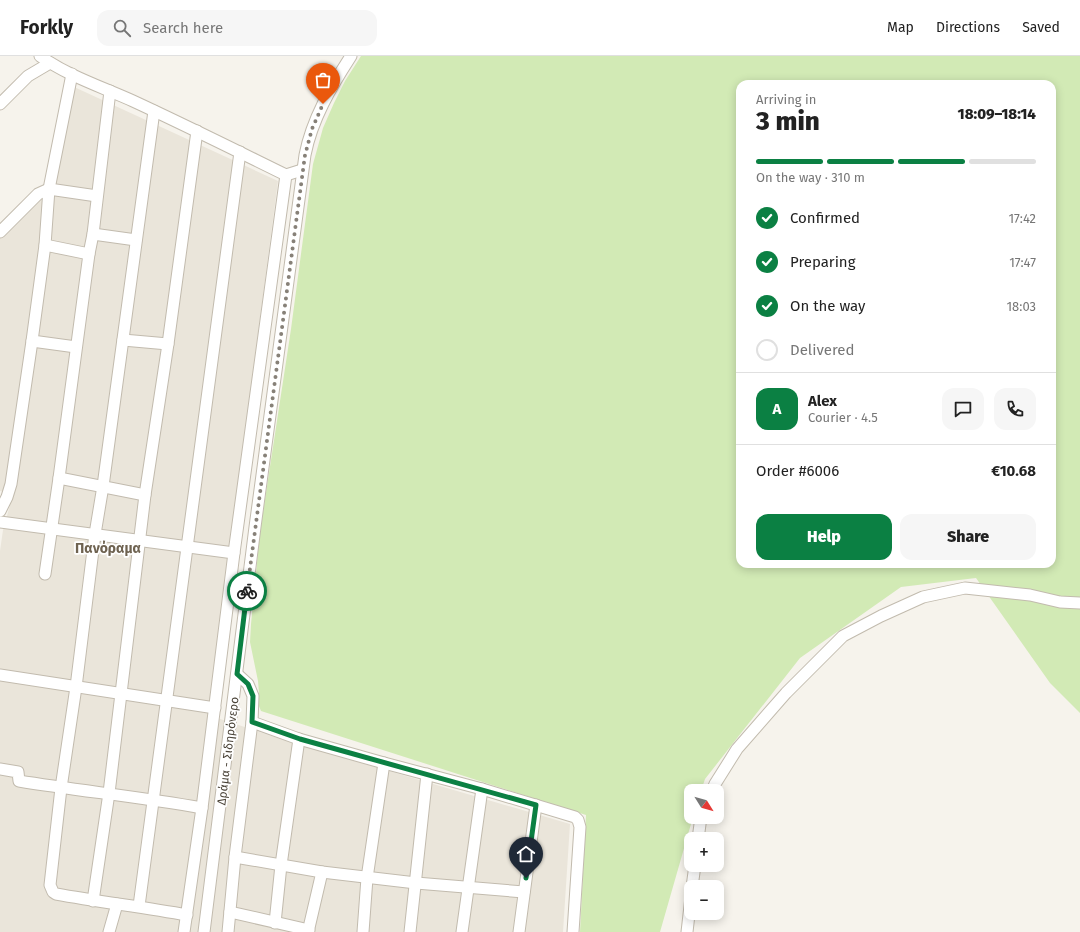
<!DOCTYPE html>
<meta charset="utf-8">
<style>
body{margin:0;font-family:"Fira Sans",sans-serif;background:#f6f6f6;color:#222;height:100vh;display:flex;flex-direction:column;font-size:15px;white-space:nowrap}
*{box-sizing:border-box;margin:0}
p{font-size:13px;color:#767676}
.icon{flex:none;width:22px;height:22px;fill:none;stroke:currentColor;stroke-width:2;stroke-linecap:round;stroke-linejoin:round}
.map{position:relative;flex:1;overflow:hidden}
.sheet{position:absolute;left:736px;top:24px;width:320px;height:488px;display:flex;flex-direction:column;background:#fff;border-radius:12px;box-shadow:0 2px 10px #0003}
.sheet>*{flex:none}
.needle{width:26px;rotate:127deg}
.buttons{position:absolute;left:684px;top:728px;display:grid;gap:8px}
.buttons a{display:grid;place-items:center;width:40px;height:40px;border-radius:8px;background:#fff;box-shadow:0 2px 10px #0003;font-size:20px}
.pin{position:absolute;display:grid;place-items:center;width:34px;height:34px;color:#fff;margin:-41px -17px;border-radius:50% 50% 50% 0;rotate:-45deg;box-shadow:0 0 4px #0007}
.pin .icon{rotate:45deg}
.courier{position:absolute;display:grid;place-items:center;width:40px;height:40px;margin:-20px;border:3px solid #0b8043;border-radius:50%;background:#fff;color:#222;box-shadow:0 1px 5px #0007}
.head em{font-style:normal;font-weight:800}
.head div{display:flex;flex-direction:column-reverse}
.head{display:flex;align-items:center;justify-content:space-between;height:68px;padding:0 20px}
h1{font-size:26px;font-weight:800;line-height:30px}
.bar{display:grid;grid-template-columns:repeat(4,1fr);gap:6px 4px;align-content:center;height:48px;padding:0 20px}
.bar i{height:5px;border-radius:3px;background:#e0e0e0}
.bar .active{background:#0b8043}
.bar p{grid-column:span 4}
.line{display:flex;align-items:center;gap:10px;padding:0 20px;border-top:1px solid #e0e0e0}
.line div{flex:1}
.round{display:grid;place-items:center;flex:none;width:42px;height:42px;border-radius:12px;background:#f6f6f6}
ol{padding:0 20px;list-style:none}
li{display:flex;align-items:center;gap:12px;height:44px}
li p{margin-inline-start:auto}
li .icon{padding:4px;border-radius:50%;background:#0b8043;color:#fff;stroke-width:4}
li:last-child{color:#767676}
li i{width:22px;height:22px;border:2px solid #e0e0e0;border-radius:50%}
.button{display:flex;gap:8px;margin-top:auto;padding:8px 20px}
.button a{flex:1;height:46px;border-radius:12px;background:#0b8043;color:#fff;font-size:16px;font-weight:800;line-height:46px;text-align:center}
.button a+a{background:#f6f6f6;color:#222}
header{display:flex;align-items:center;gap:24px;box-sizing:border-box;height:56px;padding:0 20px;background:#fff;border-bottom:1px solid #e0e0e0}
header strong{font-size:19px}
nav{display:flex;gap:22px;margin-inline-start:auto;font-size:14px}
.search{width:280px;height:36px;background:#f6f6f6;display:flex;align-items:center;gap:10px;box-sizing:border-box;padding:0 14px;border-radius:12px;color:#767676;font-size:15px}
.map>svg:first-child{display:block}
.residential{fill:#eae5da}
.green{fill:#d2eab5;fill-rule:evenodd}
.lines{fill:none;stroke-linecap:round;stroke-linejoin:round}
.minor-casing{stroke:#c2bbae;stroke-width:13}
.minor{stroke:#fff;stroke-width:11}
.done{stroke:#878178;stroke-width:4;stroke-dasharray:0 7.2}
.route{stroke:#0b8043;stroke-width:5}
.labels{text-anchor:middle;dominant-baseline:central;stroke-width:3.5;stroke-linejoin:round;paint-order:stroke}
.street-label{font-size:12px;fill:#4b4439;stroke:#fff}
.quarter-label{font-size:14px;font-weight:bold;fill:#6e6250;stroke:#fff}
</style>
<header>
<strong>Forkly</strong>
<div class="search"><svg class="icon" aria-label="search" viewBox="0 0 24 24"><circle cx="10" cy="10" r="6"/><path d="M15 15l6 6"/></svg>Search here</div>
<nav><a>Map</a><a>Directions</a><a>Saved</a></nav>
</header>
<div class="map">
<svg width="1080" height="876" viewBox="0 0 1080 876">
<rect width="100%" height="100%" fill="#f6f3ec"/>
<path class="residential" d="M 72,30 L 278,125 L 208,659 L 290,686 L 570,768 L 563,876 L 0,876 L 0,495 L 3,474 L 13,438 L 0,435 L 0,181 L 39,141 L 51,137 Z"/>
<path class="green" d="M 361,0 L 1080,0 L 1080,657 L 1050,627 L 976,522 L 901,531 L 800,602 L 705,723 L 701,735 L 691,735 L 691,761 L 693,761 L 660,876 L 580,876 L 586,759 L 261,655 L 259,650 L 259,637 L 258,625 L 250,586 L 251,568 L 260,476 L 291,273 L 313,108 L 323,72 L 334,47 L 345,25 ZM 740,28 L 1052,28 L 1052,508 L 740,508 Z"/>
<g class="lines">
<g class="minor-casing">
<g id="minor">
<path d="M 40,0 C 68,20 102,31 133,45 C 185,69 235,94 286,119 L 302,114"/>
<path d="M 0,48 L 28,20 L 50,7"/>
<path d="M 154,55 L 103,430 L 95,478 L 76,631 L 61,732 L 50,829 L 53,836 L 56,838 C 100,846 143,851 187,859"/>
<path d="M 0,176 L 38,138 L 49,133 L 97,140"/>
<path d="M 93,178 L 136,184"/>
<path d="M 45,189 L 89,198"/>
<path d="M 123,284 L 168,288"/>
<path d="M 32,285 L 76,291"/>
<path d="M 59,422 L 145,439"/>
<path d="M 0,455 L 7,441 L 11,428 L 32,285 L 45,189 L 49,133 L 72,18"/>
<path d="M 0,466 L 234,497"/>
<path d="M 45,518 L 59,422 L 89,198 L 93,178 L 110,35"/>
<path d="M 0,619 L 215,652"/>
<path d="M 252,666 L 299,683 L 384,707 L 482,733 L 575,761 L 578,764 L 580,771 L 573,876"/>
<path d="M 0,713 L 18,716 L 19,725 C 80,735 142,741 202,752"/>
<path d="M 712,735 L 715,728 L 737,693 L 786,637 L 843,580 L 881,560 L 923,541 L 965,532 L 1030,539 L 1060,546 L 1080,547"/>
<path d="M 698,783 L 701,761"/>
<path d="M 235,801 L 322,816 L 308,876"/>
<path d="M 322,816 L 416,827 L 524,836"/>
<path d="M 692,831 L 695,809"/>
<path d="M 93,845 L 109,737 L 145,439 L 168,288 L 197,75"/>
<path d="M 139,850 L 240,96"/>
<path d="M 230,856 L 309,874"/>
<path d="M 275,867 L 281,809 L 299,683"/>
<path d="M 109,876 L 117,848"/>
<path d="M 184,876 L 202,752 L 234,497 L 286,119"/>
<path d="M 204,876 L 255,471 L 305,99 C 312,63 331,31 351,0"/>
<path d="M 228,876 L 235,801 L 252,666 L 253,640 L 248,628 L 237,618"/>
<path d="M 363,876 L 367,822 L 384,707"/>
<path d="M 410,876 L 427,718"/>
<path d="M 462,876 L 482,733"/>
<path d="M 519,876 L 536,749"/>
<path d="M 687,876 L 691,841"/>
</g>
</g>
<use href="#minor" class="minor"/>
</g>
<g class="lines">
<path class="done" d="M 247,535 L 305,99 L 312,73 L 323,48"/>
<path class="route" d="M 247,535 L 237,618 L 248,628 L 253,640 L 252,666 L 300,683 L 536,749 L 526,822"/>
</g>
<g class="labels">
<g class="street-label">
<text transform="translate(228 695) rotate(-83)">Δράμα - Σιδηρόνερο</text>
</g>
<g class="quarter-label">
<text x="108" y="492">Πανόραμα</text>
</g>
</g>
</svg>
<div class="buttons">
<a><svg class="needle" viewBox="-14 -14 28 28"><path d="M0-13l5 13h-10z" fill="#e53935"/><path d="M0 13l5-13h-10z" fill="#767676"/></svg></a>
<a>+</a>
<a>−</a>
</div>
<div class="pin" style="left:323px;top:48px;background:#ea580c"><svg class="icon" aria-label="bag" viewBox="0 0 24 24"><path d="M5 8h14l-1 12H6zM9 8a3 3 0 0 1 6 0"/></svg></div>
<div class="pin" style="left:526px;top:822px;background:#1f2937"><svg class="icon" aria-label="home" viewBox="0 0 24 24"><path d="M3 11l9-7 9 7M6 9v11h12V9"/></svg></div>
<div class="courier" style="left:247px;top:535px"><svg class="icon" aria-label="bike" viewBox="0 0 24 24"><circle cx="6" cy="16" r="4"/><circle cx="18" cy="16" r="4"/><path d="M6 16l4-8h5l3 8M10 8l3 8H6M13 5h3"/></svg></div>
<section class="sheet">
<div class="head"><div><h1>3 min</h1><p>Arriving in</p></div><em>18:09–18:14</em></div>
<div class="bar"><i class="active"></i><i class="active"></i><i class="active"></i><i></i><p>On the way · 310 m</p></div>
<ol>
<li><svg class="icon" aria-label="check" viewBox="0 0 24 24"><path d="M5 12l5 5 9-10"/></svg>Confirmed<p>17:42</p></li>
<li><svg class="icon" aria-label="check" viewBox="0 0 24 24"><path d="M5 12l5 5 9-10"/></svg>Preparing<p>17:47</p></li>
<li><svg class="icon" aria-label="check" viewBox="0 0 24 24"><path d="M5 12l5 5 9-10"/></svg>On the way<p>18:03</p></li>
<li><i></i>Delivered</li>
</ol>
<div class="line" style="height:72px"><b class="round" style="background:#0b8043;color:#fff">A</b><div><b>Alex</b><p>Courier · 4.5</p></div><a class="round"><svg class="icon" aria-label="chat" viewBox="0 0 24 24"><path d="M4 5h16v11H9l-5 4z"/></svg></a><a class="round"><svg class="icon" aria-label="phone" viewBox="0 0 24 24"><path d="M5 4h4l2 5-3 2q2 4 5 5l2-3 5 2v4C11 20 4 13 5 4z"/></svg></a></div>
<div class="line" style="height:52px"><div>Order #6006</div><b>€10.68</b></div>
<div class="button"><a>Help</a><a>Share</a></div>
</section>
</div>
